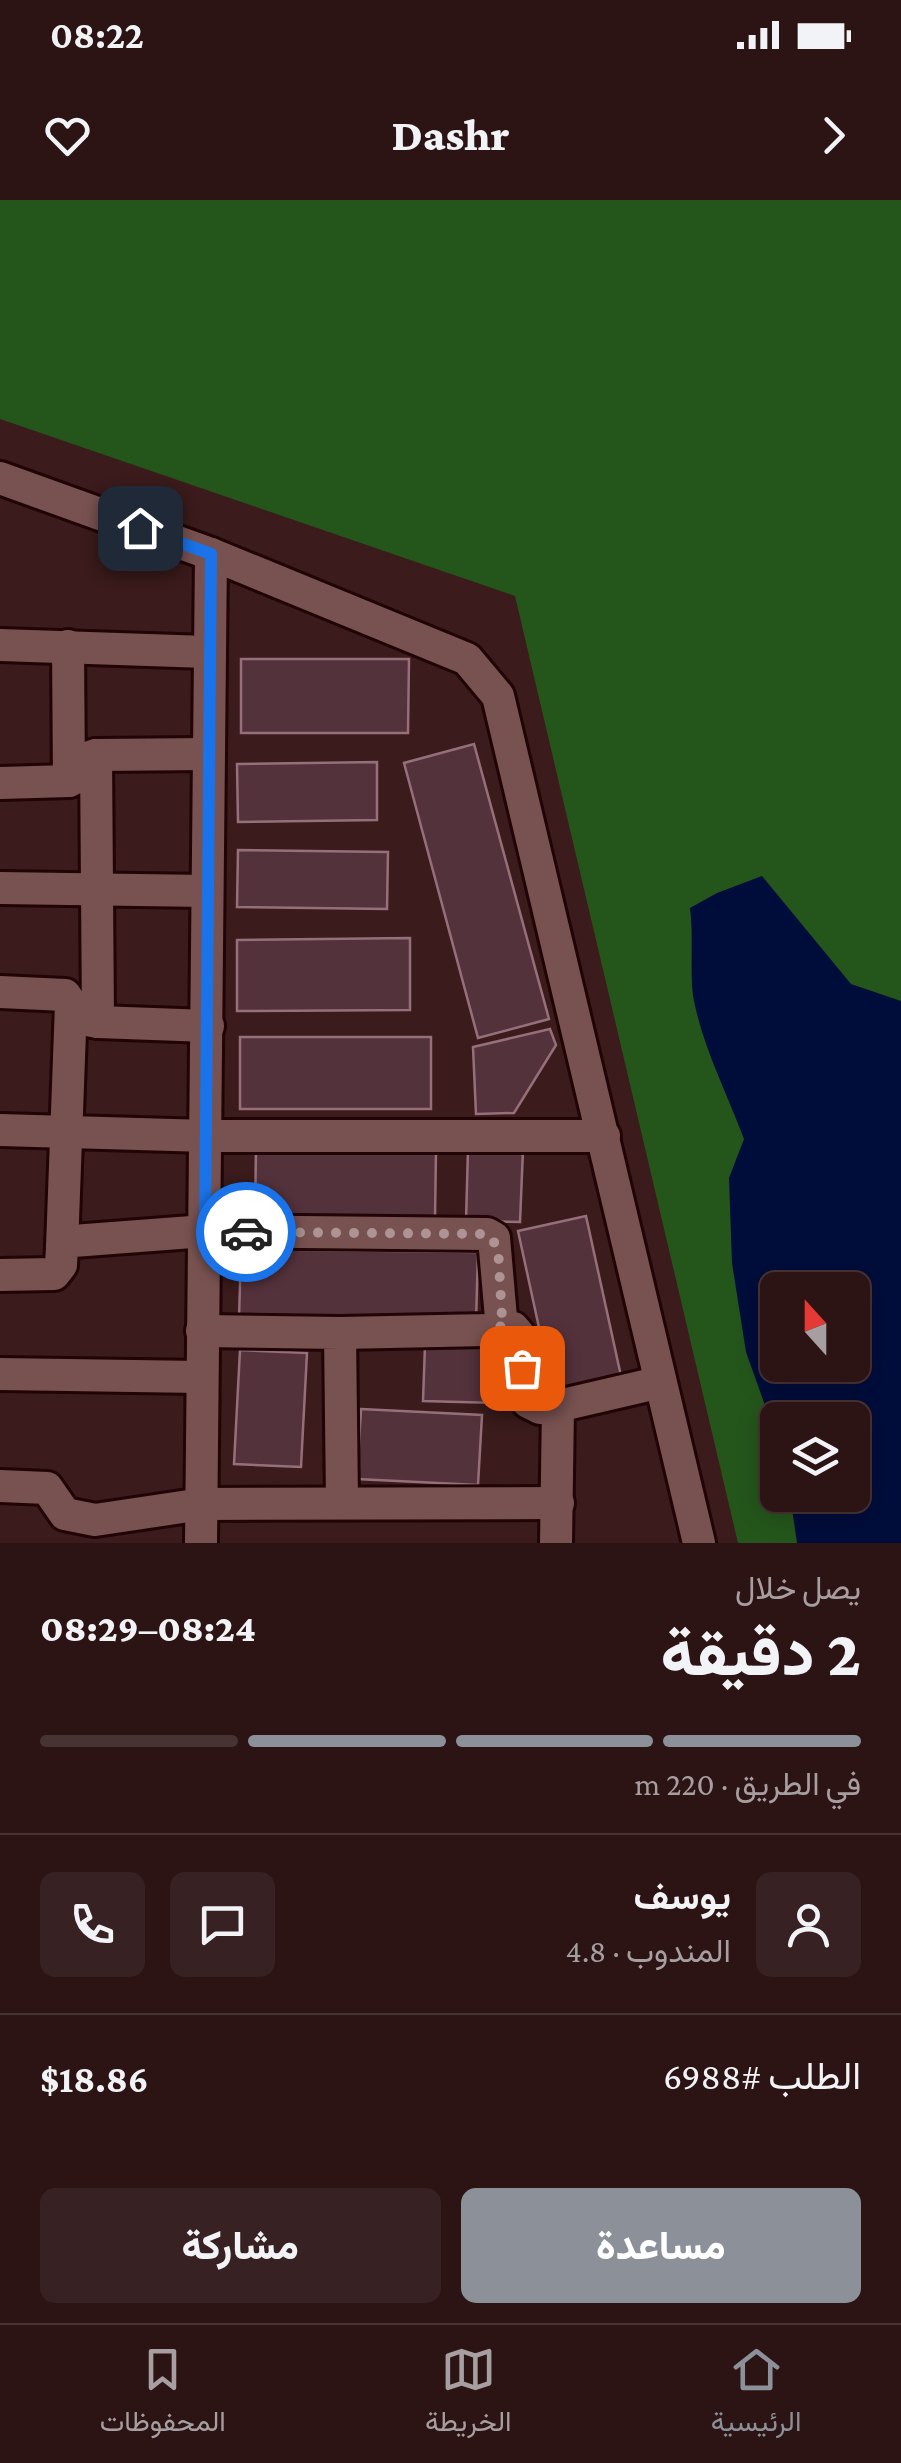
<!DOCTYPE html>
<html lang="ar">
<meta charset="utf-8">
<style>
body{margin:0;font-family:"Crimson Pro",Vazirmatn,serif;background:#382122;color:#f1f3f6;direction:rtl;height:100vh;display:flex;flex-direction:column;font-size:38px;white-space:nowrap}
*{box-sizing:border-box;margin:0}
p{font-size:32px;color:#a69ea0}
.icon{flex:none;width:55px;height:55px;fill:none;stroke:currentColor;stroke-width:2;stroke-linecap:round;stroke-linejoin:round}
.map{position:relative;height:1343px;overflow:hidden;direction:ltr}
.panel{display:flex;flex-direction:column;background:#2c1414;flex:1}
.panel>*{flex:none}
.needle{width:65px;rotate:339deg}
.controls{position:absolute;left:760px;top:1072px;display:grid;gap:20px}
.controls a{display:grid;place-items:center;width:110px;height:110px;border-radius:15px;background:#2c1414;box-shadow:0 5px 25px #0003,0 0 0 2px #483334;font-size:50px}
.pin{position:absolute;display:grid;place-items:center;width:85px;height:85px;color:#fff;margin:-42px;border-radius:20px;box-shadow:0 5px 15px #0006}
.courier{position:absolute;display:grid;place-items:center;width:100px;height:100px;margin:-50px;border:8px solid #1a73e8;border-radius:50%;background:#fff;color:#222;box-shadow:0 2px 12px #0007}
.headline em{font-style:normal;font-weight:800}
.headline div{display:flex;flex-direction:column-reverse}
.headline{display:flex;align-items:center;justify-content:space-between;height:170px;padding:0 40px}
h1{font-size:65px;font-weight:800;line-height:75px}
.bar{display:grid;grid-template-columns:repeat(4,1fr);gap:15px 10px;align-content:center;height:120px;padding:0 40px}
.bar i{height:12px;border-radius:8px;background:#483334}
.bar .current{background:#8c9099}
.bar p{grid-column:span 4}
.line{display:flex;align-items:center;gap:25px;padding:0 40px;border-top:2px solid #483334}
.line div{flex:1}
.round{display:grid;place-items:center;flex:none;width:105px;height:105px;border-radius:15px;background:#382122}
.action{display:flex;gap:20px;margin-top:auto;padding:20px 40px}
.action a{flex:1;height:115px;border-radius:15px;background:#8c9099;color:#fff;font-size:40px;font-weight:800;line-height:115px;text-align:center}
.action a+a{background:#382122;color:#f1f3f6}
.status{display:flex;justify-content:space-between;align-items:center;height:70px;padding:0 50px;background:#2c1414;direction:ltr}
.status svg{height:28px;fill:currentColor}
header{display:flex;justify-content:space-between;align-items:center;height:130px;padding:0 40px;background:#2c1414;font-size:45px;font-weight:800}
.dock{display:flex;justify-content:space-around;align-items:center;height:140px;border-top:2px solid #483334;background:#2c1414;font-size:28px;color:#a69ea0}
.dock a{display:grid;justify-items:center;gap:5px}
.dock .current{color:#8c9099}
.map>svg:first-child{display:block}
.green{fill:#24561b;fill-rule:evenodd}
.water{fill:#000d3a;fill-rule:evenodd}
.building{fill:#54323c;stroke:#966f7a;stroke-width:2.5}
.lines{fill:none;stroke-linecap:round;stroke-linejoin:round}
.minor-casing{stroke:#200406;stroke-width:38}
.minor{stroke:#785251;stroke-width:32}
.done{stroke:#ad9393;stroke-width:10;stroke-dasharray:0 18}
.route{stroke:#1a73e8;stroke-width:12}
</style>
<div class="status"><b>08:22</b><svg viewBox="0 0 49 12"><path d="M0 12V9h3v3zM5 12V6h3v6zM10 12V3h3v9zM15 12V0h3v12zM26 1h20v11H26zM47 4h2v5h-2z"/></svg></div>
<header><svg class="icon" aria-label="forward" viewBox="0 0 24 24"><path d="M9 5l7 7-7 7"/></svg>Dashr<svg class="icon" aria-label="heart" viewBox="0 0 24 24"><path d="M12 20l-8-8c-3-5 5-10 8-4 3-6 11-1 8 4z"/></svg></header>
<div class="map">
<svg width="901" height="1343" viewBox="0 0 901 1343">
<rect width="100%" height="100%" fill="#3b1b1b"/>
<path class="green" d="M 0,0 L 901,0 L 901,1343 L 738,1343 L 515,396 L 0,219 ZM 778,1090 L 852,1090 L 852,1165 L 778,1165 ZM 778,1220 L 852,1220 L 852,1295 L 778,1295 Z"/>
<path class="water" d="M 762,676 L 851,784 L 901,801 L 901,1343 L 797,1343 L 790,1295 L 852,1295 L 852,1220 L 778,1220 L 777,1239 L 746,1152 L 732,1063 L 729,978 L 744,939 C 727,893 704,850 694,801 C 689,776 694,737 690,708 L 717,693 ZM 778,1090 L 852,1090 L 852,1165 L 778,1165 Z"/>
<g class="building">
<path d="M 241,459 L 409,459 L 408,533 L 241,533 Z"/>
<path d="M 474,544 L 549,819 L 478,838 L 404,563 Z"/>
<path d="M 377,562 L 377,620 L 238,622 L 237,564 Z"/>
<path d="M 238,650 L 388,652 L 387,709 L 237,707 Z"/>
<path d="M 410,738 L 410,810 L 237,811 L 237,740 Z"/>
<path d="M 550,829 L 556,845 L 514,913 L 476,914 L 473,847 Z"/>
<rect x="240" y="837" width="191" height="72"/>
<path d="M 256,947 L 436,950 L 435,1020 L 255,1018 Z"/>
<path d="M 468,949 L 523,950 L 520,1022 L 466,1021 Z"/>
<path d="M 586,1016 L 621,1176 L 553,1192 L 518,1031 Z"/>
<path d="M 241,1049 L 478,1052 L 476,1123 L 239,1119 Z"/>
<path d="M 425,1145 L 499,1147 L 497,1203 L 423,1201 Z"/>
<path d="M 240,1150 L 307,1153 L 301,1267 L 234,1264 Z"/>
<path d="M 361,1209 L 482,1215 L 478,1285 L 357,1279 Z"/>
</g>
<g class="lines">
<g class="minor-casing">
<g id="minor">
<path d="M 0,278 L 211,354 L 467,459 L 498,496 L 699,1343"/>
<path d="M 0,445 L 207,452"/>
<path d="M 68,446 L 69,581"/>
<path d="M 96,555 L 98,822"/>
<path d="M 0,583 L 69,581 L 79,576 L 87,558 L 96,555 L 206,554"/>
<path d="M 0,688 L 207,691"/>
<path d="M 0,792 L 65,795 L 81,819 L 98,822 L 208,826"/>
<path d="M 0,930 L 207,936 L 604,936"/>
<path d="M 62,1047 L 71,804"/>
<path d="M 0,1075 L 54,1074 L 61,1065 L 62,1047 L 73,1041 L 205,1031 L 487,1034 L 494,1038 L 501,1118 L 497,1126 L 487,1130 L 340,1133"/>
<path d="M 497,1126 L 513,1128 L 519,1135 L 523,1191 L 528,1202 L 540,1208 L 558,1206"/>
<path d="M 202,1131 L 340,1133 L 342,1302"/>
<path d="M 0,1174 L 200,1177"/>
<path d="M 0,1286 L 47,1288 L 65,1314 L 95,1320 L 202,1304 L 558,1303"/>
<path d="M 201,1343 L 211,354"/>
<path d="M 556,1343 L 558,1206 L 657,1183"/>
</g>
</g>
<use href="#minor" class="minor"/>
</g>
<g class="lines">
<path class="done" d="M 246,1032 L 487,1034 L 498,1047 L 502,1118 L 497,1126 L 513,1128 L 522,1147 L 522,1168"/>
<path class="route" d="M 140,328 L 211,354 L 205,1031 L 246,1032"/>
</g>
</svg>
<div class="controls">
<a><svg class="needle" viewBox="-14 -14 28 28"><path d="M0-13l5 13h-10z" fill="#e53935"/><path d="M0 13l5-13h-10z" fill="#a69ea0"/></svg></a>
<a><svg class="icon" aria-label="layers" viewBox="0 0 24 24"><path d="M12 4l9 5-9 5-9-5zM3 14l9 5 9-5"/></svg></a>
</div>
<div class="pin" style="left:522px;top:1168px;background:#ea580c"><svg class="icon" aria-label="bag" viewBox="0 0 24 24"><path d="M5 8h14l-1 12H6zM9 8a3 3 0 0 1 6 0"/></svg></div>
<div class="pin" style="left:140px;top:328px;background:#1f2937"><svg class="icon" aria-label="home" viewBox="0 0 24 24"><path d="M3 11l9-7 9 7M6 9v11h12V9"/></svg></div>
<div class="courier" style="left:246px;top:1032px"><svg class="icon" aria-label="car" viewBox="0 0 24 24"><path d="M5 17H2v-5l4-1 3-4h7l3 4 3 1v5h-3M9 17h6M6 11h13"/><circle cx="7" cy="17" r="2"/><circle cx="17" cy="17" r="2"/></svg></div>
</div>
<section class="panel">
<div class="headline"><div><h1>2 دقيقة</h1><p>يصل خلال</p></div><em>08:24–08:29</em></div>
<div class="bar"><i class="current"></i><i class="current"></i><i class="current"></i><i></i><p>في الطريق · 220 m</p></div>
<div class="line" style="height:180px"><a class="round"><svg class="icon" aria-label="person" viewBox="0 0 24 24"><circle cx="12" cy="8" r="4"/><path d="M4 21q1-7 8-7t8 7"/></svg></a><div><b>يوسف</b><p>المندوب · 4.8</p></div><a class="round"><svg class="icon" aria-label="chat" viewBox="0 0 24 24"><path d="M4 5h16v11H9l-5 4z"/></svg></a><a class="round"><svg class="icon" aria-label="phone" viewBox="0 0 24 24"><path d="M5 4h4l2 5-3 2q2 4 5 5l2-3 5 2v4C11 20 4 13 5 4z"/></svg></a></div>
<div class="line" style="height:130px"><div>الطلب #6988</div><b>$18.86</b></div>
<div class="action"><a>مساعدة</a><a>مشاركة</a></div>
</section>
<nav class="dock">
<a class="current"><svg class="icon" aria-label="home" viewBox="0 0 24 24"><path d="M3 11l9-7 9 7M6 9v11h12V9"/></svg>الرئيسية</a>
<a><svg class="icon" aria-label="map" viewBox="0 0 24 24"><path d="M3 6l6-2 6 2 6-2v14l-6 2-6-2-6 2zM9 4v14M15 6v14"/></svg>الخريطة</a>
<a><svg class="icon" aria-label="saved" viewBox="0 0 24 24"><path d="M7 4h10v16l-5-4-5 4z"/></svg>المحفوظات</a>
</nav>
